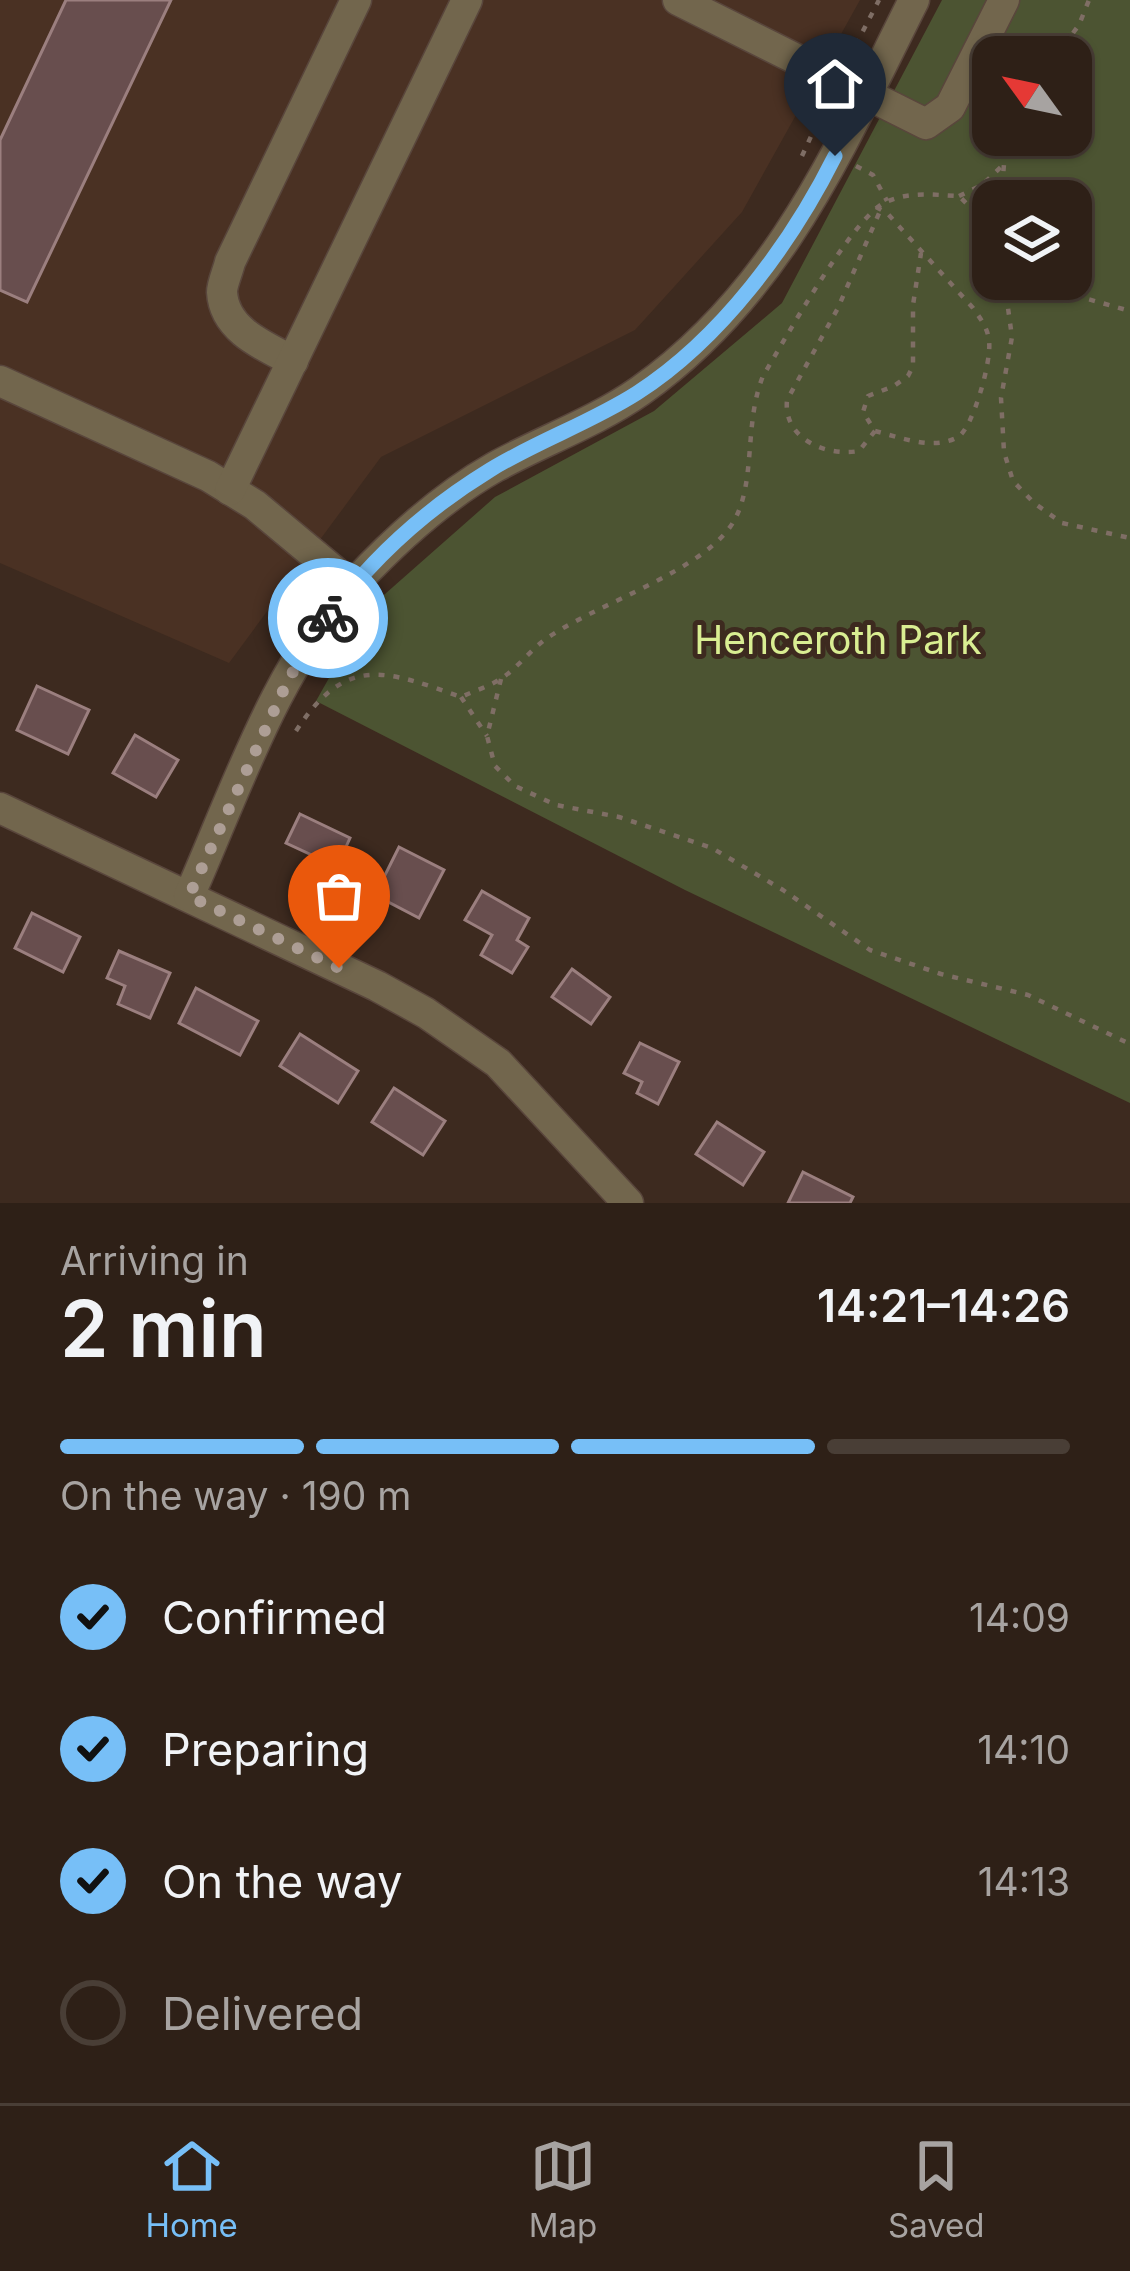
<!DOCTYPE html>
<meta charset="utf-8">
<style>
body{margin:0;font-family:Inter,sans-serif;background:#3a2d24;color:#f1f3f6;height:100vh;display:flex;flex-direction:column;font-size:45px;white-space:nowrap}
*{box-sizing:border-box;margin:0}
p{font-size:39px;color:#a7a3a1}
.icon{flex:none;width:66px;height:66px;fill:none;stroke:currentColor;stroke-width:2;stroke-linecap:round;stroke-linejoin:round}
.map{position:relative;height:1203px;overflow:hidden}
.details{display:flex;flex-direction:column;background:#2e2017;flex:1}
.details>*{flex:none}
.needle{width:78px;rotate:303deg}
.controls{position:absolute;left:972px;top:36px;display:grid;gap:24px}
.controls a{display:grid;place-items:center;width:120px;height:120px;border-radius:24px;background:#2e2017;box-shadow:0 3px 9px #0004,0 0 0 3px #493e36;font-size:60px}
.pin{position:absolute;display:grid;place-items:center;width:102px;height:102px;color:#fff;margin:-123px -51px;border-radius:50% 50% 50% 0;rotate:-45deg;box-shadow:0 0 12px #0007}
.pin .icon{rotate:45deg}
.courier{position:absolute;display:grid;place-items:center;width:120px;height:120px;margin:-60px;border:9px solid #77bff7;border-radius:50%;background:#fff;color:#222;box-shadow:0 3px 15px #0007}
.summary em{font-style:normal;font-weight:600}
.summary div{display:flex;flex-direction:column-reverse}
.summary{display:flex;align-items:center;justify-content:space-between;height:204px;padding:0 60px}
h1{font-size:78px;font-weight:600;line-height:90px}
.bar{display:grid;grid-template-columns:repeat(4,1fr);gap:18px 12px;align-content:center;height:144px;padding:0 60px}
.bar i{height:15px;border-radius:9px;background:#493e36}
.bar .on{background:#77bff7}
.bar p{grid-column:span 4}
ol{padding:0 60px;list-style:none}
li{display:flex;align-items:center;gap:36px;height:132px}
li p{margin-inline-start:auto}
li .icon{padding:12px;border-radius:50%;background:#77bff7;color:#111;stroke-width:4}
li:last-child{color:#a7a3a1}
li i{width:66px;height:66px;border:6px solid #493e36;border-radius:50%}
.tab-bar{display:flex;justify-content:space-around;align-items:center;height:168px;border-top:3px solid #493e36;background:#2e2017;font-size:33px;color:#a7a3a1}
.tab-bar a{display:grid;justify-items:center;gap:6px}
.tab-bar .on{color:#77bff7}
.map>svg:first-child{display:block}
.built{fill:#4a3123}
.green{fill:#4c5432;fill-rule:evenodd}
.building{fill:#684e4e;stroke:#9b7f7f;stroke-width:3}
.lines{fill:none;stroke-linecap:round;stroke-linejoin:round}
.minor-casing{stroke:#59463c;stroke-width:33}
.path{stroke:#7f6e65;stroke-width:4.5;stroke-dasharray:6 9;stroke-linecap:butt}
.minor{stroke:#72664d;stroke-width:30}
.done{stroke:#ad9e95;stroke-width:12;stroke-dasharray:0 21.6}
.route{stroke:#77bff7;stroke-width:15}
.labels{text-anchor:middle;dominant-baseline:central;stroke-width:10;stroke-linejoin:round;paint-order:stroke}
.park-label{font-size:39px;fill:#d9ee92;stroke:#3d2a1f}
</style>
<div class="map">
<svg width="1130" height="1203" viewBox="0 0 1130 1203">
<rect width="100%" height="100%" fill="#3d2a1f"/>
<path class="built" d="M 0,0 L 860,0 L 742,212 L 635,330 L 381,457 L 229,663 L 0,563 Z"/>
<path class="green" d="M 942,0 L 1130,0 L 1130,1103 L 685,890 L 316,701 L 368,609 L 495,497 L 654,411 L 782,303 ZM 993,57 L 1071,57 L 1071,135 L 993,135 ZM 993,201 L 1071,201 L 1071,279 L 993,279 Z"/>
<g class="building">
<path d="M 66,0 L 171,0 L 27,302 L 0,290 L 0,140 Z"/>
<path d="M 37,686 L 89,710 L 68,754 L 17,730 Z"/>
<path d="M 135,735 L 178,760 L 156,797 L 113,773 Z"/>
<path d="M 300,814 L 350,838 L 332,878 L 313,869 L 318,858 L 286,843 Z"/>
<path d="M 399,847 L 444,870 L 419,918 L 375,895 Z"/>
<path d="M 482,891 L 529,918 L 517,940 L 528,947 L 512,973 L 481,955 L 492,935 L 465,920 Z"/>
<path d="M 32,913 L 80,937 L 63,972 L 15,948 Z"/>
<path d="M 119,951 L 170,973 L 150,1018 L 118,1004 L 125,986 L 107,978 Z"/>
<path d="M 572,969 L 610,997 L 591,1024 L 552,997 Z"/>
<path d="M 196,988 L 258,1021 L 240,1055 L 179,1023 Z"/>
<path d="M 300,1034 L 358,1071 L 338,1103 L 280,1066 Z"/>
<path d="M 640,1043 L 679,1062 L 658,1104 L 637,1093 L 642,1082 L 624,1073 Z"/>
<path d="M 394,1088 L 445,1121 L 423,1155 L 372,1122 Z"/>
<path d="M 717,1122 L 764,1152 L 743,1185 L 696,1154 Z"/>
<path d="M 803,1172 L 853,1197 L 850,1203 L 788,1203 Z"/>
</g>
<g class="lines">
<g class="minor-casing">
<g id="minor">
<path d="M 678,0 L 926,124 L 950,107 L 1004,0"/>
<path d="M 293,361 C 264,346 224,330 222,292 C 222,284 228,271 230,262 L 356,0"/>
<path d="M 0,381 L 208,476 L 255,505 L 352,586"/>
<path d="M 230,490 L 467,0"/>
<path d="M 0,808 L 377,986 L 426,1013 L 498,1063 L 628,1203"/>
<path d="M 189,896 C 234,795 277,664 355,583 C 396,539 442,497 495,467 C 542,441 596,422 640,391 C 780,292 840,147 914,0"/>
</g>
</g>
<g class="path">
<path d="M 1010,41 L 1038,57"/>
<path d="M 1055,57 L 1079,25 L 1089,0"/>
<path d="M 849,58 L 879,0"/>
<path d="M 802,156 L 825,106"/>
<path d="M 856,166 L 873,175 L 887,201"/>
<path d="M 959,196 L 982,185 L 1003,165"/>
<path d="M 1001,201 L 1004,164 L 1015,135"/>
<path d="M 876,207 L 887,213 L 973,308 C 980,318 988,328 989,341 C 992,360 973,428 958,437 C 933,451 899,437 875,431 L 863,412 L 868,396 L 894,386 L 908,376 L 913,366 L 913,305 L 921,253"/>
<path d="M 1004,279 L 1012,337 L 1001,398 L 1004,452 L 1013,481 L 1034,503 L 1062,523 L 1130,538"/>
<path d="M 1017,279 L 1130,311"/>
<path d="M 875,431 L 859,451 C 825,457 783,438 787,400 L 838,308 L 880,211"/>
<path d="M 501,679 L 487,736 L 495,766 L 515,786 L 556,805 L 619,817 L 712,848 L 783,890 L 870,950 L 941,974 L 1028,995 L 1130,1044"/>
<path d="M 461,697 L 487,736"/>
<path d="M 296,731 C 346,654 385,670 461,697 C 474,691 490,686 502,678 C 517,668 529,652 543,641 C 593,604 708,571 735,519 C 756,479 744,423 763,376 C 784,341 854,215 886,202 C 910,191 934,195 959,196 L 993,230"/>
</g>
<use href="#minor" class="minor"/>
</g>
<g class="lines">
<path class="done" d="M 328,618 L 289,678 L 189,896 L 339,968"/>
<path class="route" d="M 328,618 C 371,559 428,508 490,470 C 537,441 590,423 637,393 C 721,339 791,244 835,156"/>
</g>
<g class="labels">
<g class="park-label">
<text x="838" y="639">Henceroth Park</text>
</g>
</g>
</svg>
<div class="controls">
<a><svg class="needle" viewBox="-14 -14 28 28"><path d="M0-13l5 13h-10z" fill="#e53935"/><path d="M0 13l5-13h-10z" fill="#a7a3a1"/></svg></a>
<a><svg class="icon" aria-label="layers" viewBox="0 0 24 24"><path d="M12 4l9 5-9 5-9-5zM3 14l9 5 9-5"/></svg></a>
</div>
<div class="pin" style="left:339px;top:968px;background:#ea580c"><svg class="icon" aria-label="bag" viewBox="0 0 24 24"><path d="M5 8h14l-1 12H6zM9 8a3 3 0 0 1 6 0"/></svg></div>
<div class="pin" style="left:835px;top:156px;background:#1f2937"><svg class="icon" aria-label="home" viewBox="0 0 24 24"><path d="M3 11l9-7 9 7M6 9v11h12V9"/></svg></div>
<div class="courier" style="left:328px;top:618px"><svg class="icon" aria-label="bike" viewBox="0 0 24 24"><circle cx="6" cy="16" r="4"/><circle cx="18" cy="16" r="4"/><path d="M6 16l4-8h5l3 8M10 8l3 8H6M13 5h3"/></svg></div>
</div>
<section class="details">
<div class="summary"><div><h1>2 min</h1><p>Arriving in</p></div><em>14:21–14:26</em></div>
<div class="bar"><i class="on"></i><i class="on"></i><i class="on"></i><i></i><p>On the way · 190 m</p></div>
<ol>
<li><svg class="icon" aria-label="check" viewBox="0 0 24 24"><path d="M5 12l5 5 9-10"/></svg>Confirmed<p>14:09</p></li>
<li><svg class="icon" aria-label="check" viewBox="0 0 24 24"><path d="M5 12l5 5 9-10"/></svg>Preparing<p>14:10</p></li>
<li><svg class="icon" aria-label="check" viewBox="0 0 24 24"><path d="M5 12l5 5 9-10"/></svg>On the way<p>14:13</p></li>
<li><i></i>Delivered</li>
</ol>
</section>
<nav class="tab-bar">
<a class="on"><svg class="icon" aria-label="home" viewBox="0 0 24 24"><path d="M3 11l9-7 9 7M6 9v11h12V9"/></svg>Home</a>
<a><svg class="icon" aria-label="map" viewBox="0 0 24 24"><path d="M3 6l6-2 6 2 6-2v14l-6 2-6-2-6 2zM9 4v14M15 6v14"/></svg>Map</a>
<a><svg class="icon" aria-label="saved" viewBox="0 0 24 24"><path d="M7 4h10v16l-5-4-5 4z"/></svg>Saved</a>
</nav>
